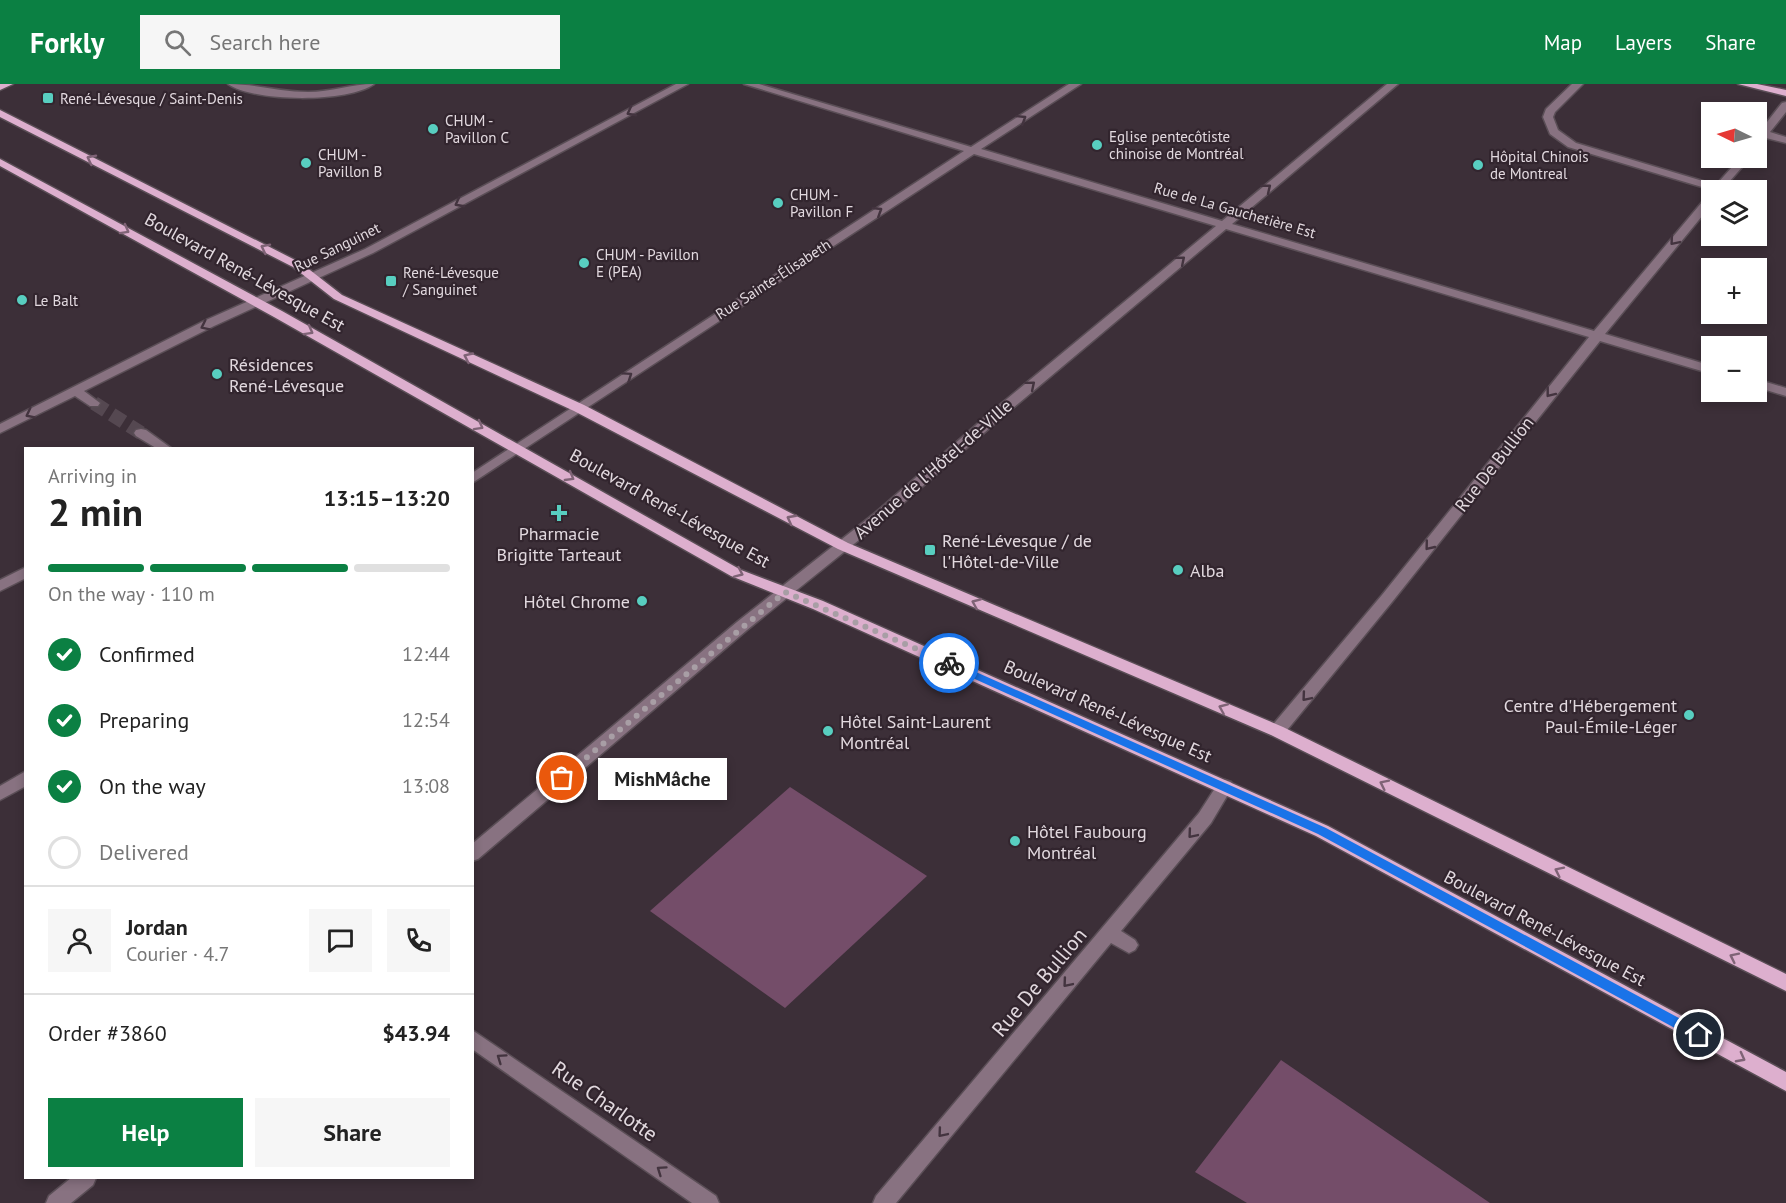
<!DOCTYPE html>
<meta charset="utf-8">
<style>
body{margin:0;font-family:"PT Sans",sans-serif;background:#f6f6f6;color:#222;height:100vh;display:flex;flex-direction:column;font-size:22px;white-space:nowrap}
*{box-sizing:border-box;margin:0}
p{font-size:20px;color:#767676}
.icon{flex:none;width:33px;height:33px;fill:none;stroke:currentColor;stroke-width:2;stroke-linecap:round;stroke-linejoin:round}
.map{position:relative;flex:1;overflow:hidden}
.panel{position:absolute;left:24px;top:363px;width:450px;height:732px;display:flex;flex-direction:column;background:#fff;border-radius:0px;box-shadow:0 3px 9px #0003}
.panel>*{flex:none}
.needle{width:39px;rotate:275deg}
.buttons{position:absolute;left:1701px;top:18px;display:grid;gap:12px}
.buttons a{display:grid;place-items:center;width:66px;height:66px;border-radius:0px;background:#fff;box-shadow:0 3px 9px #0003;font-size:30px}
.pin{position:absolute;display:grid;place-items:center;width:51px;height:51px;color:#fff;margin:-26px;border:3px solid #fff;border-radius:50%;box-shadow:0 2px 6px #0007}
.courier{position:absolute;display:grid;place-items:center;width:60px;height:60px;margin:-30px;border:4px solid #1a73e8;border-radius:50%;background:#fff;color:#222;box-shadow:0 2px 8px #0007}
.bubble{position:absolute;height:42px;border-radius:0px;background:#fff;box-shadow:0 3px 9px #0003;font-size:20px;font-weight:600;line-height:42px;text-align:center}
.head em{font-style:normal;font-weight:600}
.head div{display:flex;flex-direction:column-reverse}
.head{display:flex;align-items:center;justify-content:space-between;height:102px;padding:0 24px}
h1{font-size:39px;font-weight:600;line-height:45px}
.bar{display:grid;grid-template-columns:repeat(4,1fr);gap:9px 6px;align-content:center;height:72px;padding:0 24px}
.bar i{height:8px;border-radius:4px;background:#e0e0e0}
.bar .on{background:#0b8043}
.bar p{grid-column:span 4}
.line{display:flex;align-items:center;gap:15px;padding:0 24px;border-top:2px solid #e0e0e0}
.line div{flex:1}
.round{display:grid;place-items:center;flex:none;width:63px;height:63px;border-radius:0px;background:#f6f6f6}
ol{padding:0 24px;list-style:none}
li{display:flex;align-items:center;gap:18px;height:66px}
li p{margin-inline-start:auto}
li .icon{padding:6px;border-radius:50%;background:#0b8043;color:#fff;stroke-width:4}
li:last-child{color:#767676}
li i{width:33px;height:33px;border:3px solid #e0e0e0;border-radius:50%}
.primary-button{display:flex;gap:12px;margin-top:auto;padding:12px 24px}
.primary-button a{flex:1;height:69px;border-radius:0px;background:#0b8043;color:#fff;font-size:24px;font-weight:600;line-height:69px;text-align:center}
.primary-button a+a{background:#f6f6f6;color:#222}
header{display:flex;align-items:center;gap:36px;box-sizing:border-box;height:84px;padding:0 30px;background:#0b8043;color:#fff}
header strong{font-size:28px}
nav{display:flex;gap:33px;margin-inline-start:auto;font-size:21px}
.search{width:420px;height:54px;background:#f6f6f6;display:flex;align-items:center;gap:15px;box-sizing:border-box;padding:0 21px;border-radius:0px;color:#767676;font-size:22px}
.map>svg:first-child{display:block}
.green{fill:#744d69}
.lines{fill:none;stroke-linecap:round;stroke-linejoin:round}
.minor-tunnel{stroke:#554851;stroke-width:14;stroke-dasharray:14 7;stroke-linecap:butt}
.minor-casing{stroke:#5a4e56;stroke-width:3}
.major-casing{stroke:#5a4e56;stroke-width:3}
.minor{fill:#887281;fill-rule:evenodd}
.major{fill:#ddafce;fill-rule:evenodd}
.oneway{stroke:#43343f}
.oneway2{stroke:#7f6376}
.route{fill:#1a73e8}
.done{stroke:#a89ea5;stroke-width:6;stroke-dasharray:0 10.8}
.poi-dot{fill:#58cec0;stroke:#32252e;stroke-width:2}
.labels{text-anchor:middle;dominant-baseline:central;stroke-width:4.5;stroke-linejoin:round;paint-order:stroke}
.far-poi-label{font-size:15px;fill:#e2d9df;stroke:#32252e;text-anchor:start}
.far-street-label{font-size:15px;fill:#e2d9df;stroke:#32252e}
.street-label{font-size:18px;fill:#e2d9df;stroke:#32252e}
.poi-label{font-size:18px;fill:#e2d9df;stroke:#32252e;text-anchor:start}
.near-street-label{font-size:21px;fill:#e2d9df;stroke:#32252e}
</style>
<header>
<strong>Forkly</strong>
<div class="search"><svg class="icon" aria-label="search" viewBox="0 0 24 24"><circle cx="10" cy="10" r="6"/><path d="M15 15l6 6"/></svg>Search here</div>
<nav><a>Map</a><a>Layers</a><a>Share</a></nav>
</header>
<div class="map">
<svg width="1786" height="1119" viewBox="0 0 1786 1119">
<rect width="100%" height="100%" fill="#3c2f38"/>
<g class="green">
<path d="M 790,703 L 927,792 L 785,924 L 650,827 Z"/>
<path d="M 1281,976 L 1490,1119 L 1247,1119 L 1195,1088 Z"/>
</g>
<g class="lines">
<path class="minor-tunnel" d="M 94,319 L 141,349"/>
<g class="minor-casing">
<g id="minor">
<path d="M 228,0 C 255,0 281,8 308,8 C 331,8 352,0 374,0 C 349,19 253,18 228,0 Z"/>
<path d="M 676,0 L 688,0 L 373,169 L 214,242 L 84,307 L 100,319 L 98,322 L 90,322 L 75,312 L 0,349 L 0,340 L 206,236 L 365,165 Z"/>
<path d="M 744,0 L 759,0 L 971,63 L 1069,0 L 1081,0 L 981,65 L 1222,137 L 1387,0 L 1398,0 L 1232,140 L 1594,247 L 1708,111 L 1712,110 L 1712,120 L 1605,250 L 1712,282 L 1712,290 L 1600,257 L 1392,518 L 1283,651 L 1271,651 L 1269,647 L 1271,643 L 1382,511 L 1589,253 L 1226,145 L 1000,335 L 885,435 L 747,546 L 478,775 L 472,777 L 472,760 L 737,538 L 875,429 L 990,329 L 1216,142 L 974,70 L 472,399 L 472,389 L 964,67 Z"/>
<path d="M 1572,0 L 1583,0 L 1555,28 L 1553,33 L 1558,46 L 1576,59 L 1716,101 L 1740,74 L 1750,74 L 1722,106 L 1712,106 L 1568,63 L 1550,50 L 1543,33 L 1546,25 Z"/>
<path d="M 1786,18 L 1786,28 L 1770,48 L 1786,53 L 1786,59 L 1766,54 L 1756,63 L 1756,52 L 1782,19 Z"/>
<path d="M 1756,295 L 1786,304 L 1786,312 L 1756,303 Z"/>
<path d="M 141,345 L 146,346 L 171,364 L 156,364 L 136,352 L 134,349 L 136,346 Z"/>
<path d="M 26,483 L 26,494 L 0,507 L 0,496 Z"/>
<path d="M 26,687 L 26,702 L 0,716 L 0,702 Z"/>
<path d="M 1225,696 L 1231,698 L 1233,702 L 1211,739 L 1121,847 L 1135,856 L 1138,861 L 1135,866 L 1129,869 L 1111,859 L 896,1119 L 873,1119 L 876,1112 L 1199,729 L 1219,698 Z"/>
<path d="M 472,946 L 716,1112 L 719,1119 L 692,1119 L 472,965 Z"/>
<path d="M 71,1094 L 96,1094 L 93,1101 L 71,1119 L 46,1119 L 49,1112 Z"/>
</g>
</g>
<g class="major-casing">
<g id="major">
<path d="M 0,0 L 13,0 L 0,6 Z"/>
<path d="M 1738,0 L 1757,0 L 1786,6 L 1786,12 Z"/>
<path d="M 0,26 L 301,179 L 342,211 L 584,321 L 848,459 L 1283,643 L 1786,890 L 1786,907 L 1271,651 L 838,465 L 574,327 L 334,215 L 293,183 L 0,33 Z"/>
<path d="M 0,75 L 282,227 L 741,486 L 823,517 L 1328,742 L 1786,988 L 1786,1007 L 1316,752 L 813,525 L 731,492 L 274,233 L 0,82 Z"/>
</g>
</g>
<use href="#minor" class="minor"/>
<use href="#major" class="major"/>
</g>
<defs><path id="oneway-chevron" d="M-2-3.5L2.5 0L-2 3.5" fill="none" stroke-width="1.6" stroke-linecap="round" stroke-linejoin="round" transform="scale(1.5)"/></defs>
<g class="oneway">
<use href="#oneway-chevron" transform="translate(631 28) rotate(152)"/>
<use href="#oneway-chevron" transform="translate(1022 35) rotate(-32)"/>
<use href="#oneway-chevron" transform="translate(1267 104) rotate(-39)"/>
<use href="#oneway-chevron" transform="translate(459 119) rotate(152)"/>
<use href="#oneway-chevron" transform="translate(878 127) rotate(-32)"/>
<use href="#oneway-chevron" transform="translate(1674 157) rotate(130)"/>
<use href="#oneway-chevron" transform="translate(1181 176) rotate(-40)"/>
<use href="#oneway-chevron" transform="translate(205 242) rotate(154)"/>
<use href="#oneway-chevron" transform="translate(628 292) rotate(-34)"/>
<use href="#oneway-chevron" transform="translate(1031 301) rotate(-40)"/>
<use href="#oneway-chevron" transform="translate(1550 309) rotate(128)"/>
<use href="#oneway-chevron" transform="translate(30 330) rotate(153)"/>
<use href="#oneway-chevron" transform="translate(1429 462) rotate(129)"/>
<use href="#oneway-chevron" transform="translate(1306 613) rotate(130)"/>
<use href="#oneway-chevron" transform="translate(1192 750) rotate(130)"/>
<use href="#oneway-chevron" transform="translate(1067 899) rotate(130)"/>
<use href="#oneway-chevron" transform="translate(501 974) rotate(-145)"/>
<use href="#oneway-chevron" transform="translate(942 1049) rotate(130)"/>
<use href="#oneway-chevron" transform="translate(661 1086) rotate(-145)"/>
</g>
<g class="oneway2">
<use href="#oneway-chevron" transform="translate(91 75) rotate(-153)"/>
<use href="#oneway-chevron" transform="translate(125 146) rotate(29)"/>
<use href="#oneway-chevron" transform="translate(265 164) rotate(-153)"/>
<use href="#oneway-chevron" transform="translate(309 247) rotate(29)"/>
<use href="#oneway-chevron" transform="translate(468 273) rotate(-155)"/>
<use href="#oneway-chevron" transform="translate(479 342) rotate(29)"/>
<use href="#oneway-chevron" transform="translate(570 393) rotate(30)"/>
<use href="#oneway-chevron" transform="translate(791 435) rotate(-152)"/>
<use href="#oneway-chevron" transform="translate(739 489) rotate(24)"/>
<use href="#oneway-chevron" transform="translate(976 519) rotate(-157)"/>
<use href="#oneway-chevron" transform="translate(1223 624) rotate(-157)"/>
<use href="#oneway-chevron" transform="translate(1384 700) rotate(-154)"/>
<use href="#oneway-chevron" transform="translate(1559 787) rotate(-154)"/>
<use href="#oneway-chevron" transform="translate(1734 873) rotate(-154)"/>
<use href="#oneway-chevron" transform="translate(1741 974) rotate(28)"/>
</g>
<path class="route" d="M 949,576 L 1326,744 L 1703,947 L 1703,955 L 1695,955 L 1318,750 L 946,582 L 946,577 Z"/>
<g class="lines">
<path class="done" d="M 562,694 L 785,508 L 949,579"/>
</g>
<g class="poi-dot">
<rect x="42" y="8" width="12" height="12" rx="3"/>
<circle cx="433" cy="45" r="6"/>
<circle cx="1097" cy="61" r="6"/>
<circle cx="306" cy="79" r="6"/>
<circle cx="1478" cy="81" r="6"/>
<circle cx="778" cy="119" r="6"/>
<circle cx="584" cy="179" r="6"/>
<rect x="385" y="191" width="12" height="12" rx="3"/>
<circle cx="22" cy="216" r="6"/>
<circle cx="217" cy="290" r="6"/>
<path d="M556 420h6v6h6v6h-6v6h-6v-6h-6v-6h6z"/>
<rect x="924" y="460" width="12" height="12" rx="3"/>
<circle cx="1178" cy="486" r="6"/>
<circle cx="642" cy="517" r="6"/>
<circle cx="1689" cy="631" r="6"/>
<circle cx="828" cy="647" r="6"/>
<circle cx="1015" cy="757" r="6"/>
</g>
<g class="labels">
<g class="far-poi-label">
<text x="60" y="14">René-Lévesque / Saint-Denis</text>
<text x="445" y="36">CHUM -<tspan x="445" dy="17">Pavillon C</tspan></text>
<text x="1109" y="52">Eglise pentecôtiste<tspan x="1109" dy="17">chinoise de Montréal</tspan></text>
<text x="318" y="70">CHUM -<tspan x="318" dy="17">Pavillon B</tspan></text>
<text x="1490" y="72">Hôpital Chinois<tspan x="1490" dy="17">de Montreal</tspan></text>
<text x="790" y="110">CHUM -<tspan x="790" dy="17">Pavillon F</tspan></text>
<text x="596" y="170">CHUM - Pavillon<tspan x="596" dy="17">E (PEA)</tspan></text>
<text x="403" y="188">René-Lévesque<tspan x="403" dy="17">/ Sanguinet</tspan></text>
<text x="34" y="216">Le Balt</text>
</g>
<g class="far-street-label">
<text transform="translate(1235 126) rotate(16)">Rue de La Gauchetière Est</text>
<text transform="translate(337 163) rotate(-26)">Rue Sanguinet</text>
<text transform="translate(773 195) rotate(-33)">Rue Sainte-Élisabeth</text>
</g>
<g class="street-label">
<text transform="translate(245 188) rotate(29)">Boulevard René-Lévesque Est</text>
<text transform="translate(1494 380) rotate(-52)">Rue De Bullion</text>
<text transform="translate(933 385) rotate(-41)">Avenue de l'Hôtel-de-Ville</text>
<text transform="translate(670 424) rotate(29)">Boulevard René-Lévesque Est</text>
<text transform="translate(1108 627) rotate(24)">Boulevard René-Lévesque Est</text>
<text transform="translate(1545 844) rotate(28)">Boulevard René-Lévesque Est</text>
</g>
<g class="poi-label">
<text x="229" y="280">Résidences<tspan x="229" dy="21">René-Lévesque</tspan></text>
<text x="559" y="449" text-anchor="middle">Pharmacie<tspan x="559" dy="21">Brigitte Tarteaut</tspan></text>
<text x="942" y="456">René-Lévesque / de<tspan x="942" dy="21">l'Hôtel-de-Ville</tspan></text>
<text x="1190" y="486">Alba</text>
<text x="630" y="517" text-anchor="end">Hôtel Chrome</text>
<text x="1677" y="621" text-anchor="end">Centre d'Hébergement<tspan x="1677" dy="21">Paul-Émile-Léger</tspan></text>
<text x="840" y="637">Hôtel Saint-Laurent<tspan x="840" dy="21">Montréal</tspan></text>
<text x="1027" y="747">Hôtel Faubourg<tspan x="1027" dy="21">Montréal</tspan></text>
</g>
<g class="near-street-label">
<text transform="translate(1039 898) rotate(-50)">Rue De Bullion</text>
<text transform="translate(605 1017) rotate(35)">Rue Charlotte</text>
</g>
</g>
</svg>
<div class="buttons">
<a><svg class="needle" viewBox="-14 -14 28 28"><path d="M0-13l5 13h-10z" fill="#e53935"/><path d="M0 13l5-13h-10z" fill="#767676"/></svg></a>
<a><svg class="icon" aria-label="layers" viewBox="0 0 24 24"><path d="M12 4l9 5-9 5-9-5zM3 14l9 5 9-5"/></svg></a>
<a>+</a>
<a>−</a>
</div>
<div class="pin" style="left:562px;top:694px;background:#ea580c"><svg class="icon" aria-label="bag" viewBox="0 0 24 24"><path d="M5 8h14l-1 12H6zM9 8a3 3 0 0 1 6 0"/></svg></div>
<div class="pin" style="left:1699px;top:951px;background:#1f2937"><svg class="icon" aria-label="home" viewBox="0 0 24 24"><path d="M3 11l9-7 9 7M6 9v11h12V9"/></svg></div>
<div class="courier" style="left:949px;top:579px"><svg class="icon" aria-label="bike" viewBox="0 0 24 24"><circle cx="6" cy="16" r="4"/><circle cx="18" cy="16" r="4"/><path d="M6 16l4-8h5l3 8M10 8l3 8H6M13 5h3"/></svg></div>
<div class="bubble" style="left:598px;top:674px;width:129px">MishMâche</div>
<section class="panel">
<div class="head"><div><h1>2 min</h1><p>Arriving in</p></div><em>13:15–13:20</em></div>
<div class="bar"><i class="on"></i><i class="on"></i><i class="on"></i><i></i><p>On the way · 110 m</p></div>
<ol>
<li><svg class="icon" aria-label="check" viewBox="0 0 24 24"><path d="M5 12l5 5 9-10"/></svg>Confirmed<p>12:44</p></li>
<li><svg class="icon" aria-label="check" viewBox="0 0 24 24"><path d="M5 12l5 5 9-10"/></svg>Preparing<p>12:54</p></li>
<li><svg class="icon" aria-label="check" viewBox="0 0 24 24"><path d="M5 12l5 5 9-10"/></svg>On the way<p>13:08</p></li>
<li><i></i>Delivered</li>
</ol>
<div class="line" style="height:108px"><a class="round"><svg class="icon" aria-label="person" viewBox="0 0 24 24"><circle cx="12" cy="8" r="4"/><path d="M4 21q1-7 8-7t8 7"/></svg></a><div><b>Jordan</b><p>Courier · 4.7</p></div><a class="round"><svg class="icon" aria-label="chat" viewBox="0 0 24 24"><path d="M4 5h16v11H9l-5 4z"/></svg></a><a class="round"><svg class="icon" aria-label="phone" viewBox="0 0 24 24"><path d="M5 4h4l2 5-3 2q2 4 5 5l2-3 5 2v4C11 20 4 13 5 4z"/></svg></a></div>
<div class="line" style="height:78px"><div>Order #3860</div><b>$43.94</b></div>
<div class="primary-button"><a>Help</a><a>Share</a></div>
</section>
</div>
